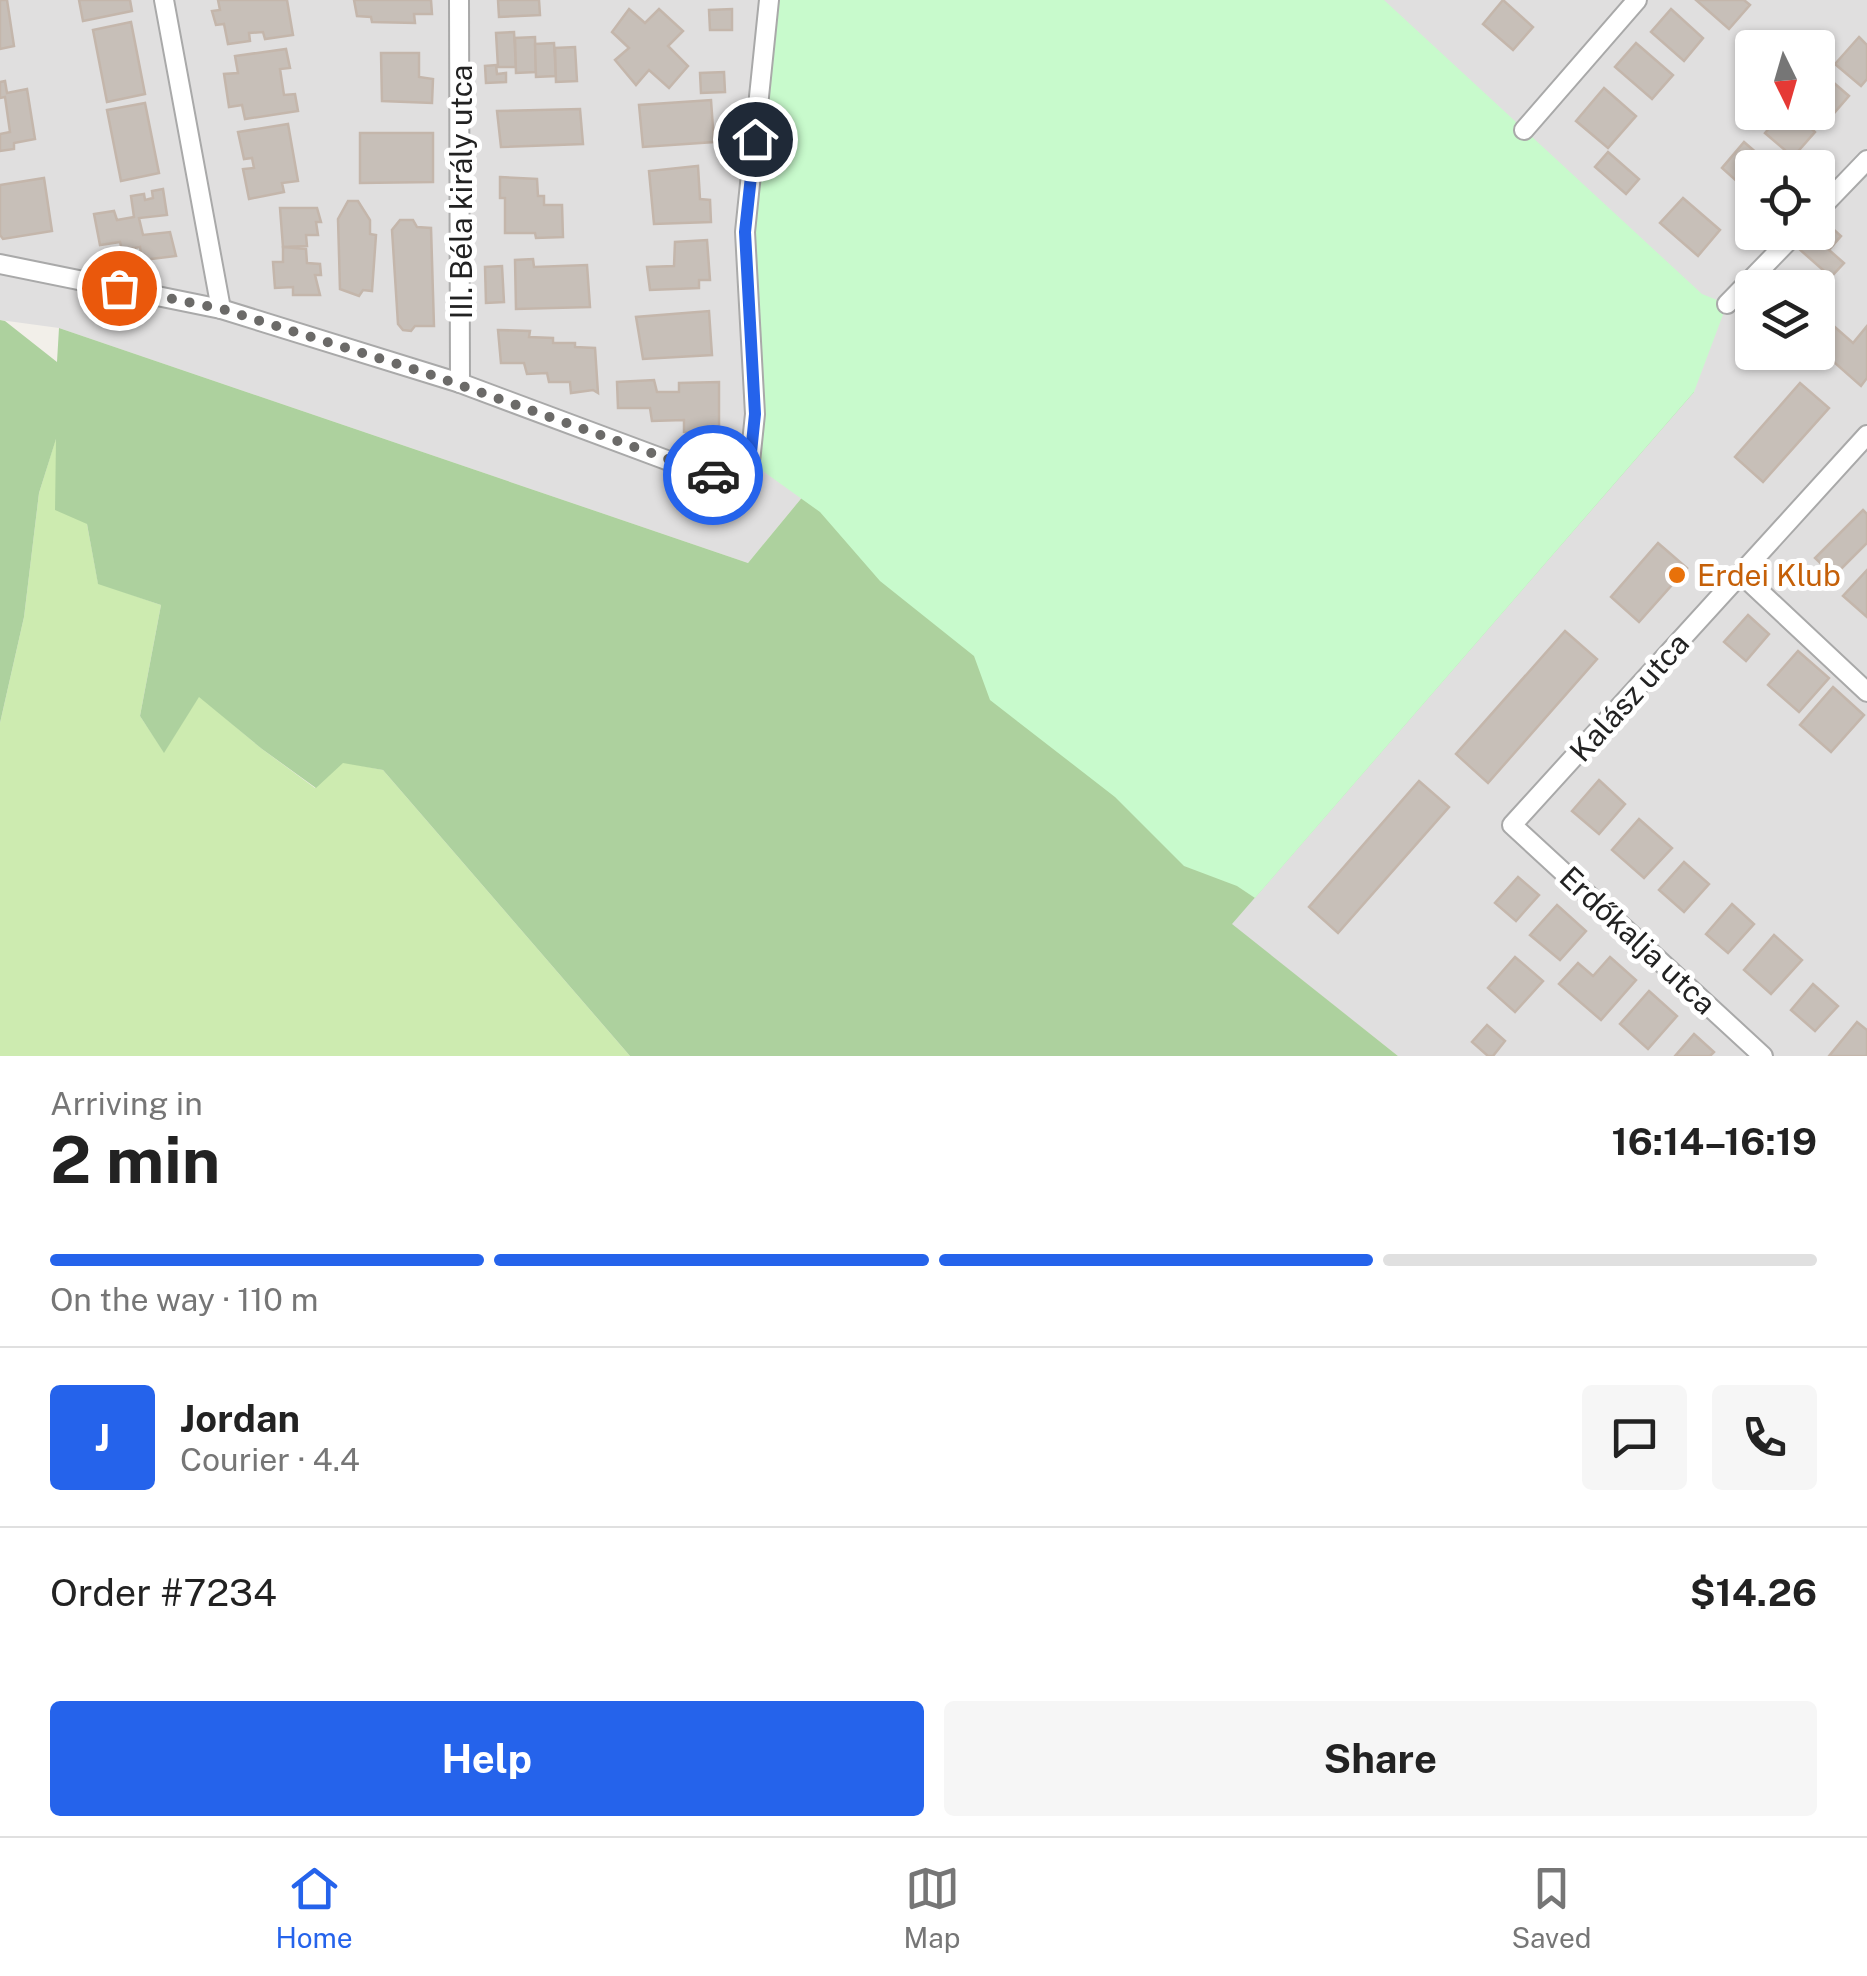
<!DOCTYPE html>
<meta charset="utf-8">
<style>
body{margin:0;font-family:"Public Sans",sans-serif;background:#f6f6f6;color:#222;height:100vh;display:flex;flex-direction:column;font-size:38px;white-space:nowrap}
*{box-sizing:border-box;margin:0}
p{font-size:32px;color:#767676}
.icon{flex:none;width:55px;height:55px;fill:none;stroke:currentColor;stroke-width:2;stroke-linecap:round;stroke-linejoin:round}
.map{position:relative;height:1056px;overflow:hidden}
.details{display:flex;flex-direction:column;background:#fff;flex:1}
.details>*{flex:none}
.needle{width:65px;rotate:175deg}
.tools{position:absolute;left:1735px;top:30px;display:grid;gap:20px}
.tools a{display:grid;place-items:center;width:100px;height:100px;border-radius:10px;background:#fff;box-shadow:0 2px 8px #0004;font-size:50px}
.pin{position:absolute;display:grid;place-items:center;width:85px;height:85px;color:#fff;margin:-42px;border:5px solid #fff;border-radius:50%;box-shadow:0 2px 10px #0007}
.courier{position:absolute;display:grid;place-items:center;width:100px;height:100px;margin:-50px;border:8px solid #2563eb;border-radius:50%;background:#fff;color:#222;box-shadow:0 2px 12px #0007}
.headline em{font-style:normal;font-weight:700}
.headline div{display:flex;flex-direction:column-reverse}
.headline{display:flex;align-items:center;justify-content:space-between;height:170px;padding:0 50px}
h1{font-size:65px;font-weight:700;line-height:75px}
.bar{display:grid;grid-template-columns:repeat(4,1fr);gap:15px 10px;align-content:center;height:120px;padding:0 50px}
.bar i{height:12px;border-radius:8px;background:#e0e0e0}
.bar .current{background:#2563eb}
.bar p{grid-column:span 4}
.line{display:flex;align-items:center;gap:25px;padding:0 50px;border-top:2px solid #e0e0e0}
.line div{flex:1}
.round{display:grid;place-items:center;flex:none;width:105px;height:105px;border-radius:10px;background:#f6f6f6}
.button{display:flex;gap:20px;margin-top:auto;padding:20px 50px}
.button a{flex:1;height:115px;border-radius:10px;background:#2563eb;color:#fff;font-size:40px;font-weight:700;line-height:115px;text-align:center}
.button a+a{background:#f6f6f6;color:#222}
.tab-bar{display:flex;justify-content:space-around;align-items:center;height:140px;border-top:2px solid #e0e0e0;background:#fff;font-size:28px;color:#767676}
.tab-bar a{display:grid;justify-items:center;gap:5px}
.tab-bar .current{color:#2563eb}
.map>svg:first-child{display:block}
.residential{fill:#e0dfdf;fill-rule:evenodd}
.grass{fill:#cdebb0}
.forest{fill:#add19e}
.park{fill:#c8facc}
.building{fill:#c7bfb8;stroke:#c4b6ab;stroke-width:2.5}
.lines{fill:none;stroke-linecap:round;stroke-linejoin:round}
.minor-casing{stroke:#a9a9a9;stroke-width:22}
.minor{stroke:#fff;stroke-width:18}
.done{stroke:#6b6a68;stroke-width:10;stroke-dasharray:0 18}
.route{stroke:#2563eb;stroke-width:12}
.food-dot{fill:#e8710a;stroke:#fff;stroke-width:4}
.labels{text-anchor:middle;dominant-baseline:central;stroke-width:10;stroke-linejoin:round;paint-order:stroke}
.street-label{font-size:30px;fill:#222;stroke:#fff}
.food-label{font-size:30px;fill:#c56008;stroke:#fff;text-anchor:start}
</style>
<div class="map">
<svg width="1867" height="1056" viewBox="0 0 1867 1056">
<rect width="100%" height="100%" fill="#f2efe9"/>
<g class="residential">
<path d="M 0,0 L 825,0 L 823,472 L 748,563 L 59,328 L 0,320 Z"/>
<path d="M 1302,0 L 1867,0 L 1867,1056 L 1398,1056 L 1231,924 L 1693,392 ZM 1752,48 L 1818,48 L 1818,112 L 1752,112 ZM 1752,168 L 1818,168 L 1818,232 L 1752,232 ZM 1752,288 L 1818,288 L 1818,352 L 1752,352 Z"/>
</g>
<path class="grass" d="M 57,435 L 87,524 L 98,583 L 161,605 L 140,716 L 164,752 L 199,696 L 262,749 L 315,788 L 343,762 L 383,770 L 630,1056 L 0,1056 L 0,723 L 24,617 L 39,493 Z"/>
<path class="forest" d="M 0,320 L 5,321 L 57,362 L 59,328 L 748,563 L 823,472 L 1694,392 L 1232,924 L 1398,1056 L 630,1056 L 383,770 L 343,763 L 316,788 L 262,749 L 199,697 L 164,753 L 140,716 L 161,605 L 98,584 L 87,524 L 55,510 L 56,439 L 39,493 L 24,617 L 0,723 Z"/>
<path class="park" d="M 769,0 L 1384,0 L 1702,294 L 1727,304 L 1694,392 L 1255,898 L 1237,886 L 1184,866 L 1115,797 L 990,700 L 974,656 L 880,581 L 820,512 L 750,462 L 745,232 Z"/>
<g class="building">
<path d="M 0,0 L 7,0 L 14,46 L 0,49 Z"/>
<path d="M 79,0 L 130,0 L 132,11 L 83,21 Z"/>
<path d="M 218,0 L 287,0 L 293,35 L 265,39 L 263,32 L 249,33 L 250,41 L 228,44 L 224,24 L 216,25 L 212,11 L 220,10 Z"/>
<path d="M 354,0 L 431,0 L 432,14 L 414,14 L 415,23 L 372,22 L 371,17 L 357,16 Z"/>
<path d="M 498,0 L 539,0 L 540,15 L 499,17 Z"/>
<path d="M 1503,0 L 1533,27 L 1513,50 L 1483,24 Z"/>
<path d="M 1696,0 L 1744,0 L 1750,5 L 1729,29 Z"/>
<path d="M 629,9 L 645,23 L 659,9 L 683,31 L 668,46 L 688,66 L 669,88 L 649,70 L 636,85 L 615,60 L 629,48 L 612,32 Z"/>
<path d="M 732,9 L 732,30 L 710,30 L 709,10 Z"/>
<path d="M 1671,9 L 1703,38 L 1684,61 L 1651,32 Z"/>
<path d="M 131,22 L 145,94 L 107,102 L 93,30 Z"/>
<path d="M 514,32 L 516,67 L 498,67 L 496,33 Z"/>
<path d="M 535,37 L 536,72 L 516,73 L 515,38 Z"/>
<path d="M 1859,37 L 1867,45 L 1867,79 L 1861,86 L 1835,64 Z"/>
<path d="M 554,43 L 556,76 L 536,77 L 535,44 Z"/>
<path d="M 1636,43 L 1673,75 L 1652,99 L 1615,67 Z"/>
<path d="M 575,47 L 577,81 L 556,82 L 555,48 Z"/>
<path d="M 286,49 L 290,68 L 280,69 L 284,95 L 295,94 L 298,111 L 245,119 L 242,105 L 229,107 L 224,74 L 238,73 L 235,56 Z"/>
<path d="M 381,53 L 419,53 L 419,77 L 433,79 L 432,103 L 382,101 Z"/>
<path d="M 496,65 L 497,74 L 506,73 L 506,82 L 486,83 L 485,66 Z"/>
<path d="M 724,72 L 725,92 L 701,93 L 700,73 Z"/>
<path d="M 1827,77 L 1849,96 L 1829,119 L 1818,110 L 1818,88 Z"/>
<path d="M 5,81 L 7,93 L 27,89 L 35,139 L 14,143 L 14,149 L 0,151 L 0,134 L 10,132 L 5,97 L 0,98 L 0,82 Z"/>
<path d="M 1604,88 L 1636,116 L 1608,148 L 1576,121 Z"/>
<path d="M 711,100 L 714,142 L 643,147 L 639,105 Z"/>
<path d="M 145,103 L 159,173 L 121,181 L 107,110 Z"/>
<path d="M 580,109 L 583,144 L 501,147 L 497,111 Z"/>
<path d="M 1783,112 L 1794,112 L 1815,132 L 1793,157 L 1765,133 Z"/>
<path d="M 288,124 L 298,181 L 282,183 L 284,192 L 249,199 L 243,169 L 254,168 L 252,158 L 244,159 L 238,132 Z"/>
<path d="M 360,133 L 433,133 L 433,182 L 360,183 Z"/>
<path d="M 1744,142 L 1774,168 L 1752,168 L 1752,195 L 1722,168 Z"/>
<path d="M 1608,152 L 1639,179 L 1626,194 L 1595,167 Z"/>
<path d="M 698,166 L 700,199 L 710,200 L 711,222 L 654,224 L 649,171 Z"/>
<path d="M 500,177 L 537,179 L 538,196 L 544,196 L 544,205 L 562,205 L 563,237 L 536,238 L 535,233 L 505,233 L 505,198 L 500,198 Z"/>
<path d="M 44,178 L 52,231 L 3,239 L 0,235 L 0,185 Z"/>
<path d="M 163,189 L 167,215 L 139,218 L 143,235 L 170,232 L 176,256 L 142,260 L 140,247 L 122,250 L 120,242 L 100,245 L 94,214 L 114,211 L 117,220 L 134,217 L 131,196 L 144,194 L 145,200 L 153,198 L 152,191 Z"/>
<path d="M 1683,198 L 1720,230 L 1698,256 L 1660,223 Z"/>
<path d="M 348,201 L 358,201 L 370,220 L 370,234 L 376,235 L 372,291 L 363,290 L 359,296 L 340,289 L 338,219 Z"/>
<path d="M 280,208 L 317,208 L 321,222 L 316,222 L 318,235 L 306,235 L 307,246 L 283,247 Z"/>
<path d="M 400,220 L 413,220 L 417,227 L 431,228 L 434,326 L 415,326 L 411,331 L 403,330 L 398,324 L 392,230 Z"/>
<path d="M 1823,220 L 1841,236 L 1829,250 L 1844,263 L 1831,277 L 1798,248 L 1812,232 L 1818,232 L 1818,226 Z"/>
<path d="M 707,240 L 710,280 L 699,280 L 699,288 L 650,290 L 647,267 L 674,266 L 675,242 Z"/>
<path d="M 283,247 L 306,249 L 307,263 L 320,264 L 321,275 L 315,275 L 320,295 L 293,295 L 293,287 L 275,288 L 273,262 L 283,262 Z"/>
<path d="M 533,259 L 534,267 L 587,265 L 590,307 L 516,309 L 515,260 Z"/>
<path d="M 502,266 L 504,302 L 486,303 L 485,267 Z"/>
<path d="M 709,311 L 712,355 L 643,359 L 636,317 Z"/>
<path d="M 1820,314 L 1853,343 L 1867,326 L 1867,378 L 1861,386 L 1818,348 L 1818,317 Z"/>
<path d="M 498,330 L 530,331 L 529,337 L 553,338 L 553,343 L 575,343 L 575,347 L 595,348 L 598,393 L 593,390 L 571,393 L 570,382 L 549,382 L 547,373 L 527,374 L 524,363 L 501,363 Z"/>
<path d="M 654,380 L 657,392 L 679,392 L 679,383 L 719,382 L 719,438 L 684,432 L 684,420 L 652,421 L 650,408 L 618,408 L 617,382 Z"/>
<path d="M 1800,383 L 1829,408 L 1763,482 L 1735,457 Z"/>
<path d="M 1863,510 L 1867,514 L 1867,543 L 1834,576 L 1815,558 Z"/>
<path d="M 1658,543 L 1687,568 L 1639,622 L 1611,597 Z"/>
<path d="M 1867,570 L 1867,617 L 1843,596 Z"/>
<path d="M 1748,615 L 1769,634 L 1746,661 L 1724,642 Z"/>
<path d="M 1565,631 L 1597,659 L 1488,783 L 1456,754 Z"/>
<path d="M 1798,651 L 1829,678 L 1799,712 L 1768,685 Z"/>
<path d="M 1833,687 L 1864,715 L 1831,752 L 1800,725 Z"/>
<path d="M 1599,780 L 1625,804 L 1599,834 L 1572,811 Z"/>
<path d="M 1419,781 L 1449,807 L 1338,933 L 1309,907 Z"/>
<path d="M 1639,819 L 1672,848 L 1644,878 L 1612,850 Z"/>
<path d="M 1684,862 L 1709,884 L 1684,912 L 1659,890 Z"/>
<path d="M 1518,877 L 1539,895 L 1516,921 L 1495,903 Z"/>
<path d="M 1732,904 L 1754,924 L 1728,953 L 1706,934 Z"/>
<path d="M 1557,905 L 1586,931 L 1560,960 L 1530,935 Z"/>
<path d="M 1774,935 L 1802,960 L 1771,994 L 1744,970 Z"/>
<path d="M 1515,957 L 1543,981 L 1515,1012 L 1488,988 Z"/>
<path d="M 1610,957 L 1636,980 L 1601,1020 L 1559,984 L 1578,963 L 1593,976 Z"/>
<path d="M 1813,984 L 1838,1006 L 1815,1031 L 1791,1010 Z"/>
<path d="M 1649,991 L 1677,1016 L 1648,1049 L 1620,1024 Z"/>
<path d="M 1857,1022 L 1867,1030 L 1867,1056 L 1829,1056 Z"/>
<path d="M 1487,1025 L 1505,1041 L 1493,1056 L 1488,1056 L 1472,1042 Z"/>
<path d="M 1694,1034 L 1714,1052 L 1710,1056 L 1675,1056 Z"/>
</g>
<g class="lines">
<g class="minor-casing">
<g id="minor">
<path d="M 164,0 L 221,309"/>
<path d="M 459,0 L 460,383"/>
<path d="M 1524,130 L 1637,0"/>
<path d="M 1818,211 L 1867,160"/>
<path d="M 0,264 L 221,309 L 460,383 L 696,471 L 715,476 L 739,473 L 750,462 L 755,414 L 745,232 L 769,0"/>
<path d="M 1727,304 L 1797,232"/>
<path d="M 1741,574 L 1867,692"/>
<path d="M 1763,1056 L 1512,825 L 1867,435"/>
</g>
</g>
<use href="#minor" class="minor"/>
</g>
<g class="lines">
<path class="done" d="M 119,288 L 222,309 L 426,373 L 713,475"/>
<path class="route" d="M 713,475 L 739,473 L 750,462 L 755,414 L 745,232 L 755,139"/>
</g>
<circle class="food-dot" cx="1677" cy="575" r="10"/>
<g class="labels">
<g class="street-label">
<text transform="translate(461 192) rotate(-90)">III. Béla király utca</text>
<text transform="translate(1629 697) rotate(-48)">Kalász utca</text>
<text transform="translate(1638 940) rotate(43)">Erdőkalja utca</text>
</g>
<g class="food-label">
<text x="1697" y="575">Erdei Klub</text>
</g>
</g>
</svg>
<div class="tools">
<a><svg class="needle" viewBox="-14 -14 28 28"><path d="M0-13l5 13h-10z" fill="#e53935"/><path d="M0 13l5-13h-10z" fill="#767676"/></svg></a>
<a><svg class="icon" aria-label="locate" viewBox="0 0 24 24"><circle cx="12" cy="12" r="6"/><path d="M12 2v4M12 18v4M2 12h4M18 12h4"/></svg></a>
<a><svg class="icon" aria-label="layers" viewBox="0 0 24 24"><path d="M12 4l9 5-9 5-9-5zM3 14l9 5 9-5"/></svg></a>
</div>
<div class="pin" style="left:119px;top:288px;background:#ea580c"><svg class="icon" aria-label="bag" viewBox="0 0 24 24"><path d="M5 8h14l-1 12H6zM9 8a3 3 0 0 1 6 0"/></svg></div>
<div class="pin" style="left:755px;top:139px;background:#1f2937"><svg class="icon" aria-label="home" viewBox="0 0 24 24"><path d="M3 11l9-7 9 7M6 9v11h12V9"/></svg></div>
<div class="courier" style="left:713px;top:475px"><svg class="icon" aria-label="car" viewBox="0 0 24 24"><path d="M5 17H2v-5l4-1 3-4h7l3 4 3 1v5h-3M9 17h6M6 11h13"/><circle cx="7" cy="17" r="2"/><circle cx="17" cy="17" r="2"/></svg></div>
</div>
<section class="details">
<div class="headline"><div><h1>2 min</h1><p>Arriving in</p></div><em>16:14–16:19</em></div>
<div class="bar"><i class="current"></i><i class="current"></i><i class="current"></i><i></i><p>On the way · 110 m</p></div>
<div class="line" style="height:180px"><b class="round" style="background:#2563eb;color:#fff">J</b><div><b>Jordan</b><p>Courier · 4.4</p></div><a class="round"><svg class="icon" aria-label="chat" viewBox="0 0 24 24"><path d="M4 5h16v11H9l-5 4z"/></svg></a><a class="round"><svg class="icon" aria-label="phone" viewBox="0 0 24 24"><path d="M5 4h4l2 5-3 2q2 4 5 5l2-3 5 2v4C11 20 4 13 5 4z"/></svg></a></div>
<div class="line" style="height:130px"><div>Order #7234</div><b>$14.26</b></div>
<div class="button"><a>Help</a><a>Share</a></div>
</section>
<nav class="tab-bar">
<a class="current"><svg class="icon" aria-label="home" viewBox="0 0 24 24"><path d="M3 11l9-7 9 7M6 9v11h12V9"/></svg>Home</a>
<a><svg class="icon" aria-label="map" viewBox="0 0 24 24"><path d="M3 6l6-2 6 2 6-2v14l-6 2-6-2-6 2zM9 4v14M15 6v14"/></svg>Map</a>
<a><svg class="icon" aria-label="saved" viewBox="0 0 24 24"><path d="M7 4h10v16l-5-4-5 4z"/></svg>Saved</a>
</nav>
